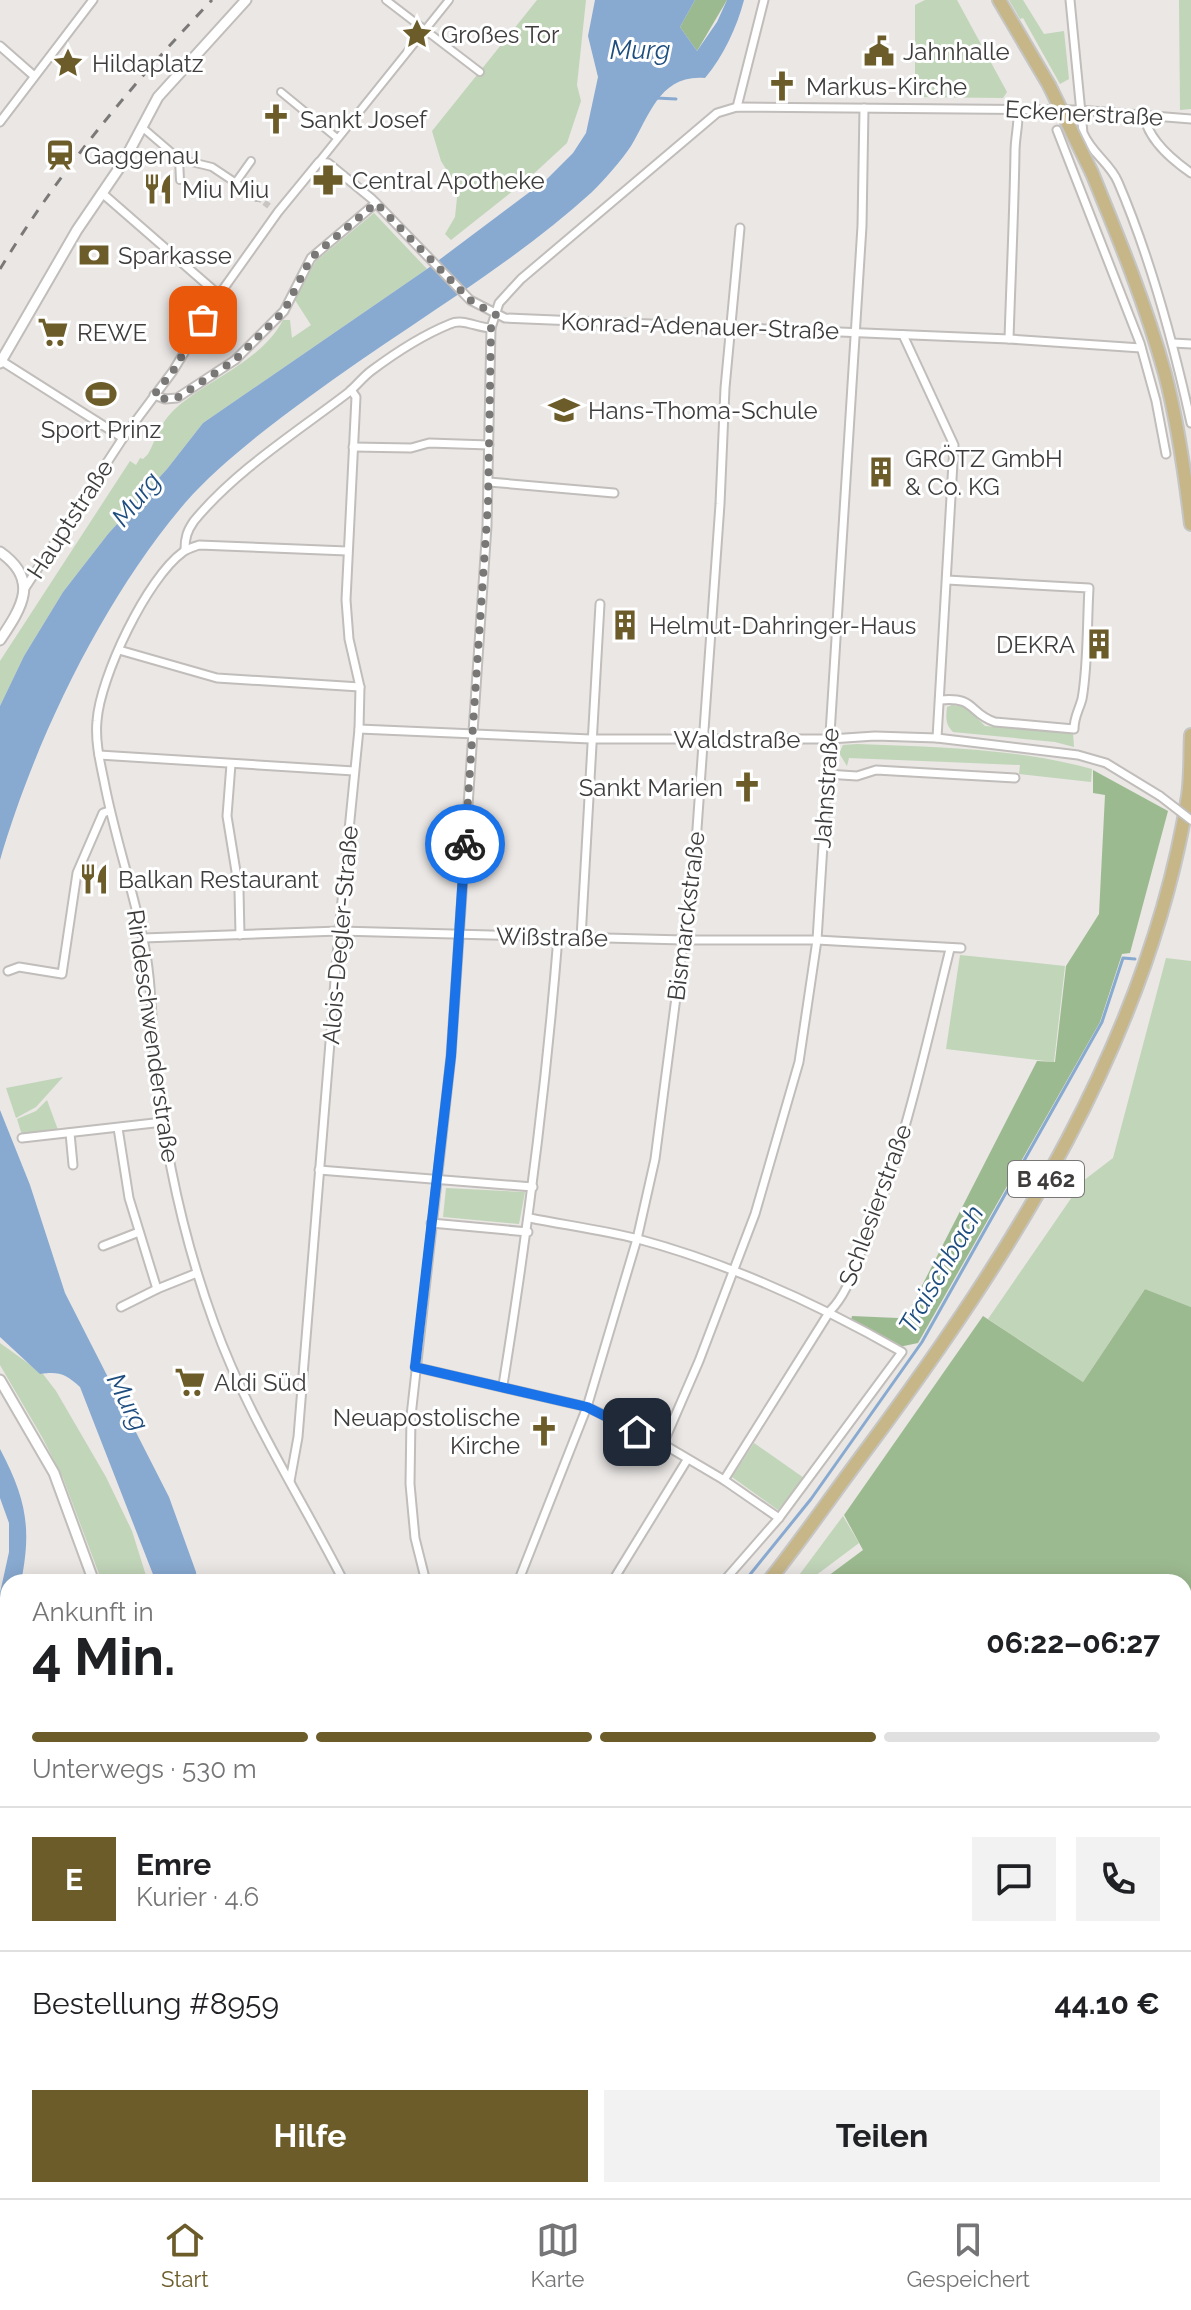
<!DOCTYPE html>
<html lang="de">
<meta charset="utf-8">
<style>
body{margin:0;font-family:Raleway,sans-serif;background:#f2f2f2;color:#202124;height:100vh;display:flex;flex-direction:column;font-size:30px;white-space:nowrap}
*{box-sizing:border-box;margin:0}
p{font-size:26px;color:#757577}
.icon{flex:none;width:44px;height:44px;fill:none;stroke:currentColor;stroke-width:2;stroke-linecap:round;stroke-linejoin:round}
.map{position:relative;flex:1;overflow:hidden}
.drawer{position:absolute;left:0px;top:1574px;width:1192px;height:624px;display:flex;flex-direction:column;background:#fff;border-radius:24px 24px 0 0;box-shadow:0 4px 20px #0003}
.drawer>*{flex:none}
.pin{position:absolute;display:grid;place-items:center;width:68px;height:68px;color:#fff;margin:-34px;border-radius:16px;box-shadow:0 4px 12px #0006}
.courier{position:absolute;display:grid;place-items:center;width:80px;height:80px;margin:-40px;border:6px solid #1a73e8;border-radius:50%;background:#fff;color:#222;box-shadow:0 2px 10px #0007}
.summary em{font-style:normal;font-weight:700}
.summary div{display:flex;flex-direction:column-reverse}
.summary{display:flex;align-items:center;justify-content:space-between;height:136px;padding:0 32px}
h1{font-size:52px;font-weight:700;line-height:60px}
.bar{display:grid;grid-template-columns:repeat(4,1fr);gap:12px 8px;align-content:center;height:96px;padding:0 32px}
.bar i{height:10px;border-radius:6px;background:#e0e0e0}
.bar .on{background:#6c5c29}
.bar p{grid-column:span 4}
.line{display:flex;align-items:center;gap:20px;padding:0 32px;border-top:2px solid #e0e0e0}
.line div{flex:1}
.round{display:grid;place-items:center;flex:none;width:84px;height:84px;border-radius:0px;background:#f2f2f2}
.cta{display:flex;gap:16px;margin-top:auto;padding:16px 32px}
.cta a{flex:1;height:92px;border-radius:0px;background:#6c5c29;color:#fff;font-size:32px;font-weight:700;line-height:92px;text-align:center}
.cta a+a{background:#f2f2f2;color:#202124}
.tabs{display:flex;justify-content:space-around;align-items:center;height:112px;border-top:2px solid #e0e0e0;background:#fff;font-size:22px;color:#757577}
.tabs a{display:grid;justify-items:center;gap:4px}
.tabs .on{color:#6c5c29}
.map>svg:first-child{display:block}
.green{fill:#c1d5b9}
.forest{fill:#9cba90}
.water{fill:#88a9d0}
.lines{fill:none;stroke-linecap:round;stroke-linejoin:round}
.stream{stroke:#88a9d0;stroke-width:3}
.pedestrian-tunnel{stroke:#c8c5c3;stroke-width:6;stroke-dasharray:6 3;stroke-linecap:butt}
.pedestrian-casing{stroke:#c0bdbb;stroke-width:10}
.minor-casing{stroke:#c0bdbb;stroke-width:11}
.tertiary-casing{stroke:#c0bdbb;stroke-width:13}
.primary-casing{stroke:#c5c5c4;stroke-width:16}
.pedestrian{stroke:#fff;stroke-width:6}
.minor{stroke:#fff;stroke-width:7}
.tertiary{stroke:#fff;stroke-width:9}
.primary{stroke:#c7b688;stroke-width:12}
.rail{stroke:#7b7978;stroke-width:3;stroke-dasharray:10 10;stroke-linecap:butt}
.minor-bridge-casing{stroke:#c0bdbb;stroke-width:11;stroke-linecap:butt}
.primary-bridge-casing{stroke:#c5c5c4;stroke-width:16;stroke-linecap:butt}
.minor-bridge{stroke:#fff;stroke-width:7}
.primary-bridge{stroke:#c7b688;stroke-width:12}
.done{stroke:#7a7877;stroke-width:8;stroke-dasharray:0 14.4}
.route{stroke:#1a73e8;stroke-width:10}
.labels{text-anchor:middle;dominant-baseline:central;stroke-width:6;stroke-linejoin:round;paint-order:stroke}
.shield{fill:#fff;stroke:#787776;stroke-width:2}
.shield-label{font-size:22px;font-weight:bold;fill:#3e3d3c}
.poi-label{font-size:24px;fill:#3e3d3c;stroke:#fff;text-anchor:start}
.street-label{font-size:24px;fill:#3e3d3c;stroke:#fff}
.water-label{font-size:26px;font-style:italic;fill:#1e4d7f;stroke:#fff}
</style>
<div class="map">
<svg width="1191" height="2198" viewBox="0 0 1191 2198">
<rect width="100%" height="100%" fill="#eae7e5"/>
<g class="green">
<path d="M 537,0 L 586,0 L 577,85 L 581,101 L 567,143 L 528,179 L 451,240 L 445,234 L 455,217 L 458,188 L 441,161 L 432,131 Z"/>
<path d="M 925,0 L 957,0 L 1007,92 L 1003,98 L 915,97 L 915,5 Z"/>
<path d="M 1009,0 L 1023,0 L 1044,34 L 1064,31 L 1069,79 L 1060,84 L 1023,18 L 1020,19 Z"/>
<path d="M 1179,0 L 1191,0 L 1191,109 L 1180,110 Z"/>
<path d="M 374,213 L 427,269 L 203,423 L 167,469 L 108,534 L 63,592 L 24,656 L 0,706 L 0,661 L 130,461 L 136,465 L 140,458 L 143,459 L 148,454 C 156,440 159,425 172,412 C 204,380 260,364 283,320 L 290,320 L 292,338 L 311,325 L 295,300 L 316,261 Z"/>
<path d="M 952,705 L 966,707 L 985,726 L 1073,733 L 1074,747 L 1055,742 L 953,732 C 945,724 946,718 947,707 Z"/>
<path d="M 857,744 C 935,747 1015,748 1092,769 L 1091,782 L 1019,774 L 1020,765 L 849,758 L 847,766 L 839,753 L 843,745 Z"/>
<path d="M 960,955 L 1065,966 L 1054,1062 L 946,1049 Z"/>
<path d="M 1166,958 L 1191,961 L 1191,1307 L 1145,1289 L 1083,1382 L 988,1319 L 1083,1181 L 1113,1158 Z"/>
<path d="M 63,1077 L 36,1107 L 16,1118 L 6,1088 Z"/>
<path d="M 47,1100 L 58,1130 L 22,1135 L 17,1119 L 36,1111 Z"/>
<path d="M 446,1188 L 525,1192 L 519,1224 L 443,1217 Z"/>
<path d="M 0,1343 L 43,1374 L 56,1391 L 106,1477 L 132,1531 L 148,1582 L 102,1582 L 63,1478 L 42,1437 L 0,1365 Z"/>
<path d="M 754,1443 L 804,1478 L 778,1510 L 732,1477 Z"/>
<path d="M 843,1516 L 859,1543 L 807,1582 L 802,1582 L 797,1578 Z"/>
<path d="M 0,1796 L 8,1798 L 8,2018 L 0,2027 Z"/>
<path d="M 13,2190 L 459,2190 L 456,2198 L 5,2198 Z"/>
</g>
<g class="forest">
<path d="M 695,0 L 727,0 L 697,51 L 680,27 Z"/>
<path d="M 1093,770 L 1168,811 L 1130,953 L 1122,954 L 1100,1022 L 918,1343 L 899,1347 L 851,1320 L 852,1316 L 898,1318 L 909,1311 L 1037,1061 L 1055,1062 L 1066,966 L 1099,914 L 1105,795 L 1093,793 Z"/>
<path d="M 1145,1289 L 1191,1307 L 1191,2198 L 456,2198 L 459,2190 L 1184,2190 L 1184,1582 L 820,1582 L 863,1550 L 844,1515 L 983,1316 L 1083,1382 Z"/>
</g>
<g class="water">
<path d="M 595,0 L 695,0 L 680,27 L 697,51 L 717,22 L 727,0 L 744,0 C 737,27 723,57 705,78 C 660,74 650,115 631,146 C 621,161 605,179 592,192 C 506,270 402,328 309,397 C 268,427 218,465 185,503 C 103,599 35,740 0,860 L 0,706 L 24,656 L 63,592 L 108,534 L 167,469 L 203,423 L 427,269 L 547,179 L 573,153 L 586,133 L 598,77 L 588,36 Z"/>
<path d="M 0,1110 L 30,1185 L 65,1293 L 169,1497 L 196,1572 L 197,1582 L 156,1582 L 80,1387 C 66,1374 59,1371 40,1374 L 0,1337 Z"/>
<path d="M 0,1449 C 26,1498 32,1528 21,1582 L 8,1582 L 8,1632 L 0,1660 L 0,1593 L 9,1552 L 9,1523 L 0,1498 Z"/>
<path d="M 8,2020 L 8,2078 L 0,2086 L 0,2028 Z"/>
</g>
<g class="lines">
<g class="stream">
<path d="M 656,98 L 676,99"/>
<path d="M 744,1582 L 811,1499 L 922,1342 L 1102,1022 L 1123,958 L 1135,959"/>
<path d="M 0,2143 L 8,2136"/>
<path d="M 867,2190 L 871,2198"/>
<path d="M 983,2190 L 995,2198"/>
<path d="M 457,2198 L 461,2190"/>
</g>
<path class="pedestrian-tunnel" d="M 257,197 L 269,206"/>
<g class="pedestrian-casing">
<g id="pedestrian">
<path d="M 386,0 L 480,72"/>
<path d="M 281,92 L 337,138"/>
<path d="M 143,128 L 179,159 L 180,180"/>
<path d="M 179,159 L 212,167 L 257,197"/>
<path d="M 319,162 L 449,0"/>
<path d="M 236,182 L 251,161"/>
</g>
</g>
<g class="minor-casing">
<g id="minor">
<path d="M 1070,0 L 1083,133 C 1092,154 1110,163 1118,182 C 1151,259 1173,341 1191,423"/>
<path d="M 0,46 L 33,75"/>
<path d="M 737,107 L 764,0"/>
<path d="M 1144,114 C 1147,139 1171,159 1191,173"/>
<path d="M 0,122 L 93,0"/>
<path d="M 1057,130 L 1140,343 L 1156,401 L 1166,454"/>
<path d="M 102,193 L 219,295"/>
<path d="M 903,335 L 954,445 L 937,738"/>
<path d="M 1009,339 C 1011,276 1014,214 1015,152 C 1015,137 1019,124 1018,109"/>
<path d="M 1173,343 L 1191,344"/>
<path d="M 0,360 L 123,438"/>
<path d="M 154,395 L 165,399 L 177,398 L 235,360 L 284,311 L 311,258 L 376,203"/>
<path d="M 353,447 L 411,448 L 429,443 L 489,445"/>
<path d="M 489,482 L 614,493"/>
<path d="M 185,549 C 185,538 187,531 194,521 C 236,470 297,432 349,392 C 357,385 363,377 371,371 C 395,353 423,335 450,324 C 463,318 477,328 491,328"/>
<path d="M 25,588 L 123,438 L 173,371 L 219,295 L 278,212 L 319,162 L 328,163 L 372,199 L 470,300 L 505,318 L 1009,339 L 1141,348"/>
<path d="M 119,650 L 217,678 L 360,687"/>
<path d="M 940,700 C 976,696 969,714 995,722 L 1074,729 C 1074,717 1079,710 1082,699 C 1088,666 1087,622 1089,588 L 947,580"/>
<path d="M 359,729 L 591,739 L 830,739 L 875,736 L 937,738 L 1078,755 L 1106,763 L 1160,796"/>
<path d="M 99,755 L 354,771"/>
<path d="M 231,764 L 227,816 L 239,890 L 240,935"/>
<path d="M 826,774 L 857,776 L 876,770 L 1015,778"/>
<path d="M 143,938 L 339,931 L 684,940 L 817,940 L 961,948"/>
<path d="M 581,938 L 600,604"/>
<path d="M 8,971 L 19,967 L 62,974 L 77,873 L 103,813 L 109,811"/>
<path d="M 118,1128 L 129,1198 L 157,1289 L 197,1273"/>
<path d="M 70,1133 L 73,1165"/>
<path d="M 22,1138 L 163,1122"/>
<path d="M 319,1170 L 533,1187"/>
<path d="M 530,1218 C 565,1225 602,1230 638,1239 C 731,1264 818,1304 902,1352 L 779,1518 L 723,1582"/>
<path d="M 431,1223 L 528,1232"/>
<path d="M 103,1246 L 139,1232"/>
<path d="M 121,1307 L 157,1289"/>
<path d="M 415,1367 L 587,1407 L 663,1444 L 724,1480 L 779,1518"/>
<path d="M 503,1385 C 527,1236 546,1088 558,937"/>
<path d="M 663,1444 L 699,1361 L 755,1214 L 799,1062 L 817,940 L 862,226 L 864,108"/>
<path d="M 724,1480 L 830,1311 C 847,1294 854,1269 863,1247 C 904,1151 925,1049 950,949"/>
<path d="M 290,1481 L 298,1437 L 339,931 L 359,729 L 360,687 L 349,639 L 346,600 L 356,397 L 351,390"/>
<path d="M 344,1582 C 300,1496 247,1415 214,1323 C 183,1238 164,1149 155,1059 C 151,1020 152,978 143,939 C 132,886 114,834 104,781 C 100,762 95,741 97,721 C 100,677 147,578 183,552 C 188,548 194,547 199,545 L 347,551"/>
<path d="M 426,1582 L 415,1538 L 410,1484 L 411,1416 L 451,1056 L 487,526 L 491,328 L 499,303 L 521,279 L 717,113 L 737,107 L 1079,110 L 1191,119"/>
<path d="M 518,1582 L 587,1407 L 637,1239 L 655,1159 L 696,843 L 720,504 L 725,388 L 740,228"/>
<path d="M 612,1582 L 687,1460"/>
<path d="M 379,2198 L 383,2190"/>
</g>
</g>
<g class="tertiary-casing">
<g id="tertiary">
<path d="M 0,363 L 77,230 L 124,161 L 158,97 L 246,0"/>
<path d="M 0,552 C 40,580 22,607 0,640"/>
<path d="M 0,1380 L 54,1473 L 94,1582"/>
</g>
</g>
<g class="primary-casing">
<g id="primary">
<path d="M 999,0 L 1049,85"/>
<path d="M 1092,173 C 1119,239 1146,305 1165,374 C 1178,423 1185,474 1191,524"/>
<path d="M 768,1582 C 803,1538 835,1491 869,1446 C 1013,1251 1149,1039 1188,796 C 1191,776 1190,755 1191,735"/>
<path d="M 0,2167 L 8,2161"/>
</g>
</g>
<use href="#pedestrian" class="pedestrian"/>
<use href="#minor" class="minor"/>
<use href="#tertiary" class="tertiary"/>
<use href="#primary" class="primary"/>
<path class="rail" d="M 0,269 C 60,170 133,83 212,0"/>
<g class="minor-bridge-casing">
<path id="minor-bridge" d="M 1160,796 L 1191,820"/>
</g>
<g class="primary-bridge-casing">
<path id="primary-bridge" d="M 1049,85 L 1092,173"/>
</g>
<use href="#minor-bridge" class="minor-bridge"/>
<use href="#primary-bridge" class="primary-bridge"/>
</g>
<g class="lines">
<path class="done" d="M 203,320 L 173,371 L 154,395 L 165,399 L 177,398 L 235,360 L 284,311 L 311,258 L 376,203 L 470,300 L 496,315 L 491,328 L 488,504 L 465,844"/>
<path class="route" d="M 465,844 L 451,1056 L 415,1367 L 587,1407 L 637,1432"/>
</g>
<defs>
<g id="sight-bare" transform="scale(2.4)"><path d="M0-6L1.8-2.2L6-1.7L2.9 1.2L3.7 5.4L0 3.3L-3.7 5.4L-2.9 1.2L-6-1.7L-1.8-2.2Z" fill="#6c5c29" stroke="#fff" stroke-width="2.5" paint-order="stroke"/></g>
<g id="civic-bare" transform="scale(2.4)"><path d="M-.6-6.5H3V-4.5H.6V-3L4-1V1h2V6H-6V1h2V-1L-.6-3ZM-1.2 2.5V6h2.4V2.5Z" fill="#6c5c29" stroke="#fff" stroke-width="2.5" paint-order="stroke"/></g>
<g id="church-bare" transform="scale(2.4)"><path d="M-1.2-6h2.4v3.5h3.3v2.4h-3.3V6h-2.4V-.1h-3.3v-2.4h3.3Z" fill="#6c5c29" stroke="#fff" stroke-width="2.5" paint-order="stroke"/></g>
<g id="station-bare" transform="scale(2.4)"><path d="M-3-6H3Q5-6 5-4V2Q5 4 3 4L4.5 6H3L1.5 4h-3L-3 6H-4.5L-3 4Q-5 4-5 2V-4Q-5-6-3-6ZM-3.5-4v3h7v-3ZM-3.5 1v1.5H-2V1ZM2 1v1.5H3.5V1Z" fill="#6c5c29" stroke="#fff" stroke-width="2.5" paint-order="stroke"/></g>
<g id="pharmacy-bare" transform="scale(2.4)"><path d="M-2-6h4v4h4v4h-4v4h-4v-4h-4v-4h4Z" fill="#6c5c29" stroke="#fff" stroke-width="2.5" paint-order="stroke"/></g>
<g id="restaurant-bare" transform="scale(2.4)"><path d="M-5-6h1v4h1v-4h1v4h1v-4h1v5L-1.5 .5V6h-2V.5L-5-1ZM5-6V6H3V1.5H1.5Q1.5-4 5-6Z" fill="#6c5c29" stroke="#fff" stroke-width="2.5" paint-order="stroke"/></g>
<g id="bank-bare" transform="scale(2.4)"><path d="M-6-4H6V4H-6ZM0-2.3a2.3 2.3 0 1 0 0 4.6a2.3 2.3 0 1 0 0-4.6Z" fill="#6c5c29" stroke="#fff" stroke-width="2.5" paint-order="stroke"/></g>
<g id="supermarket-bare" transform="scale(2.4)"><path d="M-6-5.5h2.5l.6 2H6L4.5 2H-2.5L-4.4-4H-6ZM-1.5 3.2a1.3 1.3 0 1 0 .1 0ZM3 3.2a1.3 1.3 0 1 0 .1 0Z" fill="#6c5c29" stroke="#fff" stroke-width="2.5" paint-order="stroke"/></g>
<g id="stadium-bare" transform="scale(2.4)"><path d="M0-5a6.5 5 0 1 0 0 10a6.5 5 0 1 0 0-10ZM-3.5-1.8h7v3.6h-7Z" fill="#6c5c29" stroke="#fff" stroke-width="2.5" paint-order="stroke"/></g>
<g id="school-bare" transform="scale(2.4)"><path d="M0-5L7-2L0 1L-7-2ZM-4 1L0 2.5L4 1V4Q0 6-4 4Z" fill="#6c5c29" stroke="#fff" stroke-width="2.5" paint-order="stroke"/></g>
<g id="building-bare" transform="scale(2.4)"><path d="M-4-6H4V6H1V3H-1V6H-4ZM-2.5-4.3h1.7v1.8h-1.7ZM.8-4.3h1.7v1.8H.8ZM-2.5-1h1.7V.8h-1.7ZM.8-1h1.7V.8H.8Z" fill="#6c5c29" stroke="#fff" stroke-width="2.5" paint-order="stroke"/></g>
</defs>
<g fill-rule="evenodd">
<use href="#sight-bare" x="417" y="34"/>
<use href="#civic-bare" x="879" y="51"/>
<use href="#sight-bare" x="68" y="63"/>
<use href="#church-bare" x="782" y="86"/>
<use href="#church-bare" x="276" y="119"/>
<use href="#station-bare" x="60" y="155"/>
<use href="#pharmacy-bare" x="328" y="180"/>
<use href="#restaurant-bare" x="158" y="189"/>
<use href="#bank-bare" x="94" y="255"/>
<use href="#supermarket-bare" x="53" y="332"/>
<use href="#stadium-bare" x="101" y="394"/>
<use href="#school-bare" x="564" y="410"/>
<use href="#building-bare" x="881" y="472"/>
<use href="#building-bare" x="625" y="625"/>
<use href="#building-bare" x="1099" y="644"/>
<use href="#church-bare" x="747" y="787"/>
<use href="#restaurant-bare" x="94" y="879"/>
<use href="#supermarket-bare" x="190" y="1382"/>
<use href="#church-bare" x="544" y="1431"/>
</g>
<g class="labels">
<rect class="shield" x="1008" y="1161" width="76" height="36" rx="6"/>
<g class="shield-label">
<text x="1046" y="1179">B 462</text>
</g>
<g class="poi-label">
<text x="441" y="34">Großes Tor</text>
<text x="903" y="51">Jahnhalle</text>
<text x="92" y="63">Hildaplatz</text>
<text x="806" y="86">Markus-Kirche</text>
<text x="300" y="119">Sankt Josef</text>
<text x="84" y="155">Gaggenau</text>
<text x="352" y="180">Central Apotheke</text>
<text x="182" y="189">Miu Miu</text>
<text x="118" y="255">Sparkasse</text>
<text x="77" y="332">REWE</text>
<text x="588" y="410">Hans-Thoma-Schule</text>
<text x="101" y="429" text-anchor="middle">Sport Prinz</text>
<text x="905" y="458">GRÖTZ GmbH<tspan x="905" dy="28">&amp; Co. KG</tspan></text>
<text x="649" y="625">Helmut-Dahringer-Haus</text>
<text x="1075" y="644" text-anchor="end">DEKRA</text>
<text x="723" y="787" text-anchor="end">Sankt Marien</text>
<text x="118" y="879">Balkan Restaurant</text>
<text x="214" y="1382">Aldi Süd</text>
<text x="520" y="1417" text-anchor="end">Neuapostolische<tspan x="520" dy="28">Kirche</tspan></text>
</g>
<g class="street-label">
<text transform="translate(1084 113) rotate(3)">Eckenerstraße</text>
<text transform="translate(700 326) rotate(2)">Konrad-Adenauer-Straße</text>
<text transform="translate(70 519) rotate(-57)">Hauptstraße</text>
<text x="737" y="739">Waldstraße</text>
<text transform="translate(826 788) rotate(-86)">Jahnstraße</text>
<text transform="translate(686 916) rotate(-83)">Bismarckstraße</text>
<text transform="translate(340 935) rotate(-85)">Alois-Degler-Straße</text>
<text transform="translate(552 937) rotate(1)">Wißstraße</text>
<text transform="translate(153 1036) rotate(82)">Rindeschwenderstraße</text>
<text transform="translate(875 1205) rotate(-70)">Schlesierstraße</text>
</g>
<g class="water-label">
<text x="640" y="50">Murg</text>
<text transform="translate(136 499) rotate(-51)">Murg</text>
<text transform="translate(941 1269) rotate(-60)">Traischbach</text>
<text transform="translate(128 1402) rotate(63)">Murg</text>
</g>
</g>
</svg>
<div class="pin" style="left:203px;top:320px;background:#ea580c"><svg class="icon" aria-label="bag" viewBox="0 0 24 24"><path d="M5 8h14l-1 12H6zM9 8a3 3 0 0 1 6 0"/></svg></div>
<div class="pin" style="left:637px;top:1432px;background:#1f2937"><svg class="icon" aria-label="home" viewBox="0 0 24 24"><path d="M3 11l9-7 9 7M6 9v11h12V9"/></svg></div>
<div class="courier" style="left:465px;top:844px"><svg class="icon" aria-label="bike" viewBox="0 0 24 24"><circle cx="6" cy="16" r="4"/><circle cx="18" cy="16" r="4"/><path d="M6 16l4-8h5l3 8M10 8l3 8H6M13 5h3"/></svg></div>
<section class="drawer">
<div class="summary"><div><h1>4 Min.</h1><p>Ankunft in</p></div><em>06:22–06:27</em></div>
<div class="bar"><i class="on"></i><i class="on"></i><i class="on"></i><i></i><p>Unterwegs · 530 m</p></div>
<div class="line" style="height:144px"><b class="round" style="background:#6c5c29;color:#fff">E</b><div><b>Emre</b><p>Kurier · 4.6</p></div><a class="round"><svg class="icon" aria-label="chat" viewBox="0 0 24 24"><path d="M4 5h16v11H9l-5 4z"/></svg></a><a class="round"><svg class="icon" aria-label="phone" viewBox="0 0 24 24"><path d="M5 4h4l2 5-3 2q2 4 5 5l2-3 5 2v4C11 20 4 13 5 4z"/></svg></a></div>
<div class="line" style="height:104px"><div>Bestellung #8959</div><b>44.10 €</b></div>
<div class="cta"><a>Hilfe</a><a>Teilen</a></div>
</section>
</div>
<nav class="tabs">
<a class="on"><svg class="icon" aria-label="home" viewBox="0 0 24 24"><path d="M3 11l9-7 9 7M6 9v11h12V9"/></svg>Start</a>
<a><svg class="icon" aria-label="map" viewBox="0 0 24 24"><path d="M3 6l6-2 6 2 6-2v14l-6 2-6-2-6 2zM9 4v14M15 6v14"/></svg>Karte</a>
<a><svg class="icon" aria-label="saved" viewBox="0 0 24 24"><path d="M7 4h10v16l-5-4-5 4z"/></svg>Gespeichert</a>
</nav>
